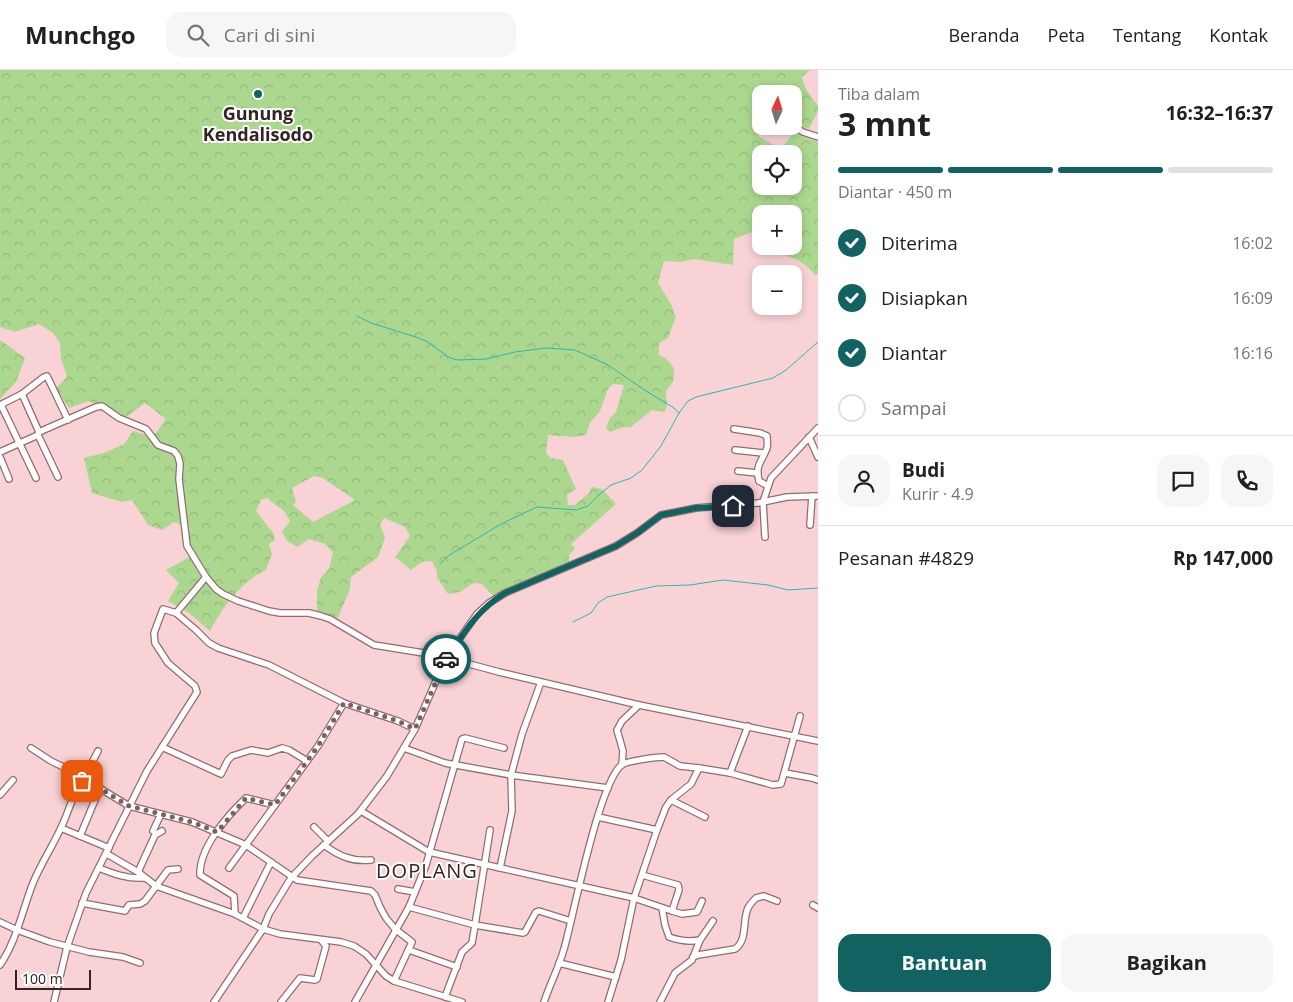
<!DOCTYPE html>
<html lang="id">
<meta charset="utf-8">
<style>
body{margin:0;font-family:"Open Sans",sans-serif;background:#f6f6f6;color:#202124;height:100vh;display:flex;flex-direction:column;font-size:19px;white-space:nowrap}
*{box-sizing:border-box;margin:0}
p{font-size:16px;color:#757577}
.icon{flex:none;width:28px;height:28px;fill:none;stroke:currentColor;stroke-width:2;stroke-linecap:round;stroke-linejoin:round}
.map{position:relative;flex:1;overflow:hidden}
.panel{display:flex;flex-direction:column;background:#fff;width:475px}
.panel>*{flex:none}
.needle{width:32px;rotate:4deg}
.buttons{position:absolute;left:752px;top:15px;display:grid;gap:10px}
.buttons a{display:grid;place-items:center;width:50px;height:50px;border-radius:10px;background:#fff;box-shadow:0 2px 8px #0003;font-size:25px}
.scale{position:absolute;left:15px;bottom:12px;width:76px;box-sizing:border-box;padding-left:5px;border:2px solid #342224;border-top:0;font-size:14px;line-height:18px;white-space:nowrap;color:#342224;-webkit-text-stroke:4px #fefefe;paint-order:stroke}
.pin{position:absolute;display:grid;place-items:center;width:42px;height:42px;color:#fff;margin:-21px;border-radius:10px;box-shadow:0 2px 8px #0006}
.courier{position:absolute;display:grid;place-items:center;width:50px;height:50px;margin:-25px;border:4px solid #116261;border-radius:50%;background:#fff;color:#222;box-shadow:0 1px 6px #0007}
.headline em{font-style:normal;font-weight:700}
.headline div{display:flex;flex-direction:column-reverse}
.headline{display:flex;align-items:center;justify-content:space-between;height:85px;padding:0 20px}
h1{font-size:32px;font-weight:700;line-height:38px}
.bar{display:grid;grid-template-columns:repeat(4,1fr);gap:8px 5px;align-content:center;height:60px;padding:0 20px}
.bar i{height:6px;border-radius:4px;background:#e0e0e0}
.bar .active{background:#116261}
.bar p{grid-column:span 4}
.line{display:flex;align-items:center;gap:12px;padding:0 20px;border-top:1px solid #e0e0e0}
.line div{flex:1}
.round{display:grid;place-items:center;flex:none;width:52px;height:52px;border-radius:15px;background:#f6f6f6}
ol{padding:0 20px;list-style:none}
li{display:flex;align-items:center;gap:15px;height:55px}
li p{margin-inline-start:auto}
li .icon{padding:5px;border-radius:50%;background:#116261;color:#fff;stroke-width:4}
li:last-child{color:#757577}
li i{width:28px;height:28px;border:2px solid #e0e0e0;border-radius:50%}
.cta{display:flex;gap:10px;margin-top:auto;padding:10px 20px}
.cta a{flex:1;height:58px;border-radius:15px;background:#116261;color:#fff;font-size:20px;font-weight:700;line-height:58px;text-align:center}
.cta a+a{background:#f6f6f6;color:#202124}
header{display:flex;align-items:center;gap:30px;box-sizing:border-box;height:70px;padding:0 25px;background:#fff;border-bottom:1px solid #e0e0e0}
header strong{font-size:24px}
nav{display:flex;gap:28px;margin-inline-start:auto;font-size:18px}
.search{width:350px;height:45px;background:#f6f6f6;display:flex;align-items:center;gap:12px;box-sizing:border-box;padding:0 18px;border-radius:15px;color:#757577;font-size:19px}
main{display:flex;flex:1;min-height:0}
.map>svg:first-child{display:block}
.forest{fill:url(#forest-crowns);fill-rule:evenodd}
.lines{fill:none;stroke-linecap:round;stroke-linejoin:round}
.stream{stroke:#29b7b6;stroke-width:1}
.street-casing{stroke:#956b6e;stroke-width:8}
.street{stroke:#fff;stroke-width:5.5}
.done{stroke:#796062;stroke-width:5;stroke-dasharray:0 9}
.route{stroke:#116261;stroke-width:6}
.poi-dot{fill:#116261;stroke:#fefefe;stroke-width:2}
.labels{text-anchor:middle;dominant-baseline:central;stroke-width:4;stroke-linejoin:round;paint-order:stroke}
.poi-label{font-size:18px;font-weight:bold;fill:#342224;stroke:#fefefe}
.quarter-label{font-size:20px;letter-spacing:1px;fill:#342224;stroke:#fefefe}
</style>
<header>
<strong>Munchgo</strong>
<div class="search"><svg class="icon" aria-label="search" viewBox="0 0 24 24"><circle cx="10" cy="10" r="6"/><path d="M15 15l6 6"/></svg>Cari di sini</div>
<nav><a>Beranda</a><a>Peta</a><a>Tentang</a><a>Kontak</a></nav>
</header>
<main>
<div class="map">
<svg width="818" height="932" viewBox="0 0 818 932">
<defs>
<pattern id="forest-crowns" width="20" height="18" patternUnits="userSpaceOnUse" patternTransform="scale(1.25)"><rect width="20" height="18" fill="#abd88e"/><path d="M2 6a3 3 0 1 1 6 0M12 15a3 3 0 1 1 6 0" fill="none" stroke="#94b97a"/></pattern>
</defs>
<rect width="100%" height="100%" fill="#f9d2d5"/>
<g class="forest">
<path d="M 0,0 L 810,0 L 802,7 L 805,18 L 818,36 L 818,41 L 809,59 L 794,52 L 794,24 L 761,24 L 761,56 L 765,56 L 758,66 L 781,79 L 793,63 L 818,72 L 818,204 L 815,205 C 809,198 804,193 795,189 C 786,185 777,183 769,176 L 794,176 L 794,144 L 761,144 L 761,166 L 760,159 L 734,169 L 733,195 L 694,189 L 681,192 L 664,191 L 658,213 L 671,234 L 676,247 L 668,268 L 659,273 L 659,285 C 671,291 678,298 672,313 C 670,317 667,318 666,323 C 666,331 669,334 664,342 L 652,340 L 631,357 L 624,357 L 610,362 L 606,358 L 610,348 L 616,342 L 624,315 L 613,314 L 608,319 L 600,341 L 590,353 L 586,365 L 574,367 L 548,365 L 546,383 L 551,388 L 563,390 L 576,419 L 567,425 L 568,435 L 575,435 L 589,423 L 592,417 L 602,419 L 616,434 L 571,474 L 575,479 L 569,485 L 569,493 L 529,516 L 493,526 L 482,514 L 473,513 L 460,522 L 448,524 L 437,507 L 437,501 L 432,491 L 422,492 L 411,500 L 395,487 L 410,466 L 405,457 L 384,448 L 380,455 L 385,468 L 378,487 L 351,507 L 350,519 L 338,548 L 317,541 L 317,521 L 321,507 L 329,499 L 333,482 L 325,474 L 309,469 L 298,477 L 287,471 L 282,462 L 290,451 L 284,441 L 267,428 L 261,430 L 256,441 L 274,464 L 275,470 L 269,474 L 272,484 L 266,500 C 240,512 223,537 210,561 L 189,543 L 168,531 L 179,513 L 166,500 L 195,484 L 183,473 L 190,458 L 174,452 L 162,460 L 148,455 L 132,430 L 122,432 L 92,423 L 84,388 L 107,382 L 124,374 L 133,361 L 146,365 L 156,363 L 166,349 L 145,333 L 125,348 L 89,331 L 69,338 L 56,318 L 67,307 L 61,288 L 60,273 L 53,263 L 39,254 L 15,262 L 0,257 ZM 761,84 L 794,84 L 794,116 L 761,116 ZM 314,406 L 323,408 L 355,430 L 313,452 L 293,435 L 296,432 L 292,418 Z"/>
<path d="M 0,270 L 25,288 L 16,312 L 0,329 Z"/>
</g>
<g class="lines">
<g class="stream">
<path d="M 357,246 L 371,253 L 416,267 L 426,271 L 450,288 L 458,290 L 486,289 L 515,282 L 546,278 L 575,280 L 608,295 L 646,321 L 674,338 L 679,343"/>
<path d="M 440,494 L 448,486 L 501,454 L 537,437 L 576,440 L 588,436 L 600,424 L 611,415 L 631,408 L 642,400 L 661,376 L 679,343 L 688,331 L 696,327 L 773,308 L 786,300 L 818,272"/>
<path d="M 573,552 L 591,543 L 598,533 L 607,527 L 656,516 L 690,515 L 723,510 L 768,515 L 788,520 L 818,518"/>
</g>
<g class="street-casing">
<g id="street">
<path d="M 793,56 L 803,62 L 818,67"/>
<path d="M 772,61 L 775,56"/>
<path d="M 22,324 L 39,362"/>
<path d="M 0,335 L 22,324 L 44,307 L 47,306 L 68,350"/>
<path d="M 1,335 L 36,408"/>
<path d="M 734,359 L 760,363 L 767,366 C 767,369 768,375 767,378 C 762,392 755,394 759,411 L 768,416"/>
<path d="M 38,365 L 58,407"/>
<path d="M 809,367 L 818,387"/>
<path d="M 735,380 L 763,383"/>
<path d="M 0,382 L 38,365 L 39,362 L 96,337 L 102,336 L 119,348 L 146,359 L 158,375 L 174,381 L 178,386 L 180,394 L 179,409 L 187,476 L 206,507 L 216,519 L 223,524 L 238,531 L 269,541 L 280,543 L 309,543 L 321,546 L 330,549 L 374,575 L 436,585 L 499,602 L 639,635 L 818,671"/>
<path d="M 0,387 L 9,409"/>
<path d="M 738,401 L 757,403"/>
<path d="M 810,455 L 812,426"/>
<path d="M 765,467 L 763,432 L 771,408 L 818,358"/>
<path d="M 176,543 L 206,507"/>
<path d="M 162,677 L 221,704 L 228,690 L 232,686 L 251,680 L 268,683 L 282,678 L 289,680 L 307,691"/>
<path d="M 31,678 L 51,691 L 84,707"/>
<path d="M 404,678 L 445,693 L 511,705 L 608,718"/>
<path d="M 622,694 L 623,681 L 617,660 L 622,651 L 639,635"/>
<path d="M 699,698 L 730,703 L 748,656"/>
<path d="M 730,703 L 773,715 L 781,714 L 800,646"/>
<path d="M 785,703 L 812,708 L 818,710"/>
<path d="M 83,710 L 98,681"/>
<path d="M 0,725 L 13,710"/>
<path d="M 671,730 L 705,747"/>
<path d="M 361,741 L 429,782 L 634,828 L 672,841 L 682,844 L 697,842 L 702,831"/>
<path d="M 598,747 L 657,760"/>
<path d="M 314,757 L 328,771"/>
<path d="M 61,758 L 109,778"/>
<path d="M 153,761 L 161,744"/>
<path d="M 80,766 L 100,718"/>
<path d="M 324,775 C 339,786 352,792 371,790"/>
<path d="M 107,784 L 138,802 L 156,816 L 235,844 L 263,859 L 280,864 L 341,872 L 354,876 L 366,884 L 386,906 L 394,911"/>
<path d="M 99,798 C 114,804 127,809 144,808"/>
<path d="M 229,798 L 318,676 L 344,633"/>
<path d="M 500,798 L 512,741 L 511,705 L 522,664 L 541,612"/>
<path d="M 138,802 L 155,765 L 162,761"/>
<path d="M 642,805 L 678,815 L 679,820 L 672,841"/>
<path d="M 398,819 L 415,822"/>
<path d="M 82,833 L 125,841 L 129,835 L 140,834 L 145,831 L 168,800 L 178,799"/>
<path d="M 813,835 L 818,838"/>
<path d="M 409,837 L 475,855 L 490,760"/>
<path d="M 662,838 L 665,855 L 669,867 C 680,871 689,872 700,870 L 713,851"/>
<path d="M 235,844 L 234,826 L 200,805 C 199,778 227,746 246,728 L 275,735"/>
<path d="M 243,848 L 271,792"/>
<path d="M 0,852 L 17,860 L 50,872 L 89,882 L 123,887 L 140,893"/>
<path d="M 409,880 L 457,897"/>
<path d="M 693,887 L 698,885 L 735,879 C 748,870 742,851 748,838 C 750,834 753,831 756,828 L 764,826 L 777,831"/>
<path d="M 559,893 L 616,907"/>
<path d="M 0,895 C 17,870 22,841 33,813 C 42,791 55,773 64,751 C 70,738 74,720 83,710 L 86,710 L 129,736 L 192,752 L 246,775 L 297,810 L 371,821 L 375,825 L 380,837 L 386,848 L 395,859 L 412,872 L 394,911 L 462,932"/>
<path d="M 445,927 L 462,882 L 472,873 L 475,855 L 523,863 L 525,862 L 536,842 L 539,841 L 571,851"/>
<path d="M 54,932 L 67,877 L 86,823 L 147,701 L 197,622 L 195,616 L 168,593 L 155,573 L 154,563 L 163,539 L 176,543 L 196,560 L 209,573 L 218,578 L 269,595 L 344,633 L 398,651 L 415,659"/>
<path d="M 214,932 L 263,859 L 269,844 L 291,808 L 312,786 L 358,744 L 387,706 L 415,659 L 446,588 L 477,544 L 489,533 L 505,523 L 616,476 L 637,463 L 661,445 L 696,438 L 758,433 L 787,427 L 818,426"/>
<path d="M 281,932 L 300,908 L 315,910 L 317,909 L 326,876 L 321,870"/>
<path d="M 355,932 L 409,837 L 426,795 L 462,669 L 465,668 L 504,678"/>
<path d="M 544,932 C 550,914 559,897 564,879 C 573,848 600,707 623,694 C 629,691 656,687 664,687 L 680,696 L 699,698 L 691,714 L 671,730 L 666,737 L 657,760 L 634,828 L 621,890 L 608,932"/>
<path d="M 660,932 L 675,903 L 692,890 L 700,870"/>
</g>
</g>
<use href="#street" class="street"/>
</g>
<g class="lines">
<path class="done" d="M 82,711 L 86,710 L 129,736 L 192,752 L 217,762 L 246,728 L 275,735 L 318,676 L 344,633 L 398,651 L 415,659 L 446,589"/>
<path class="route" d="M 446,589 C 465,562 476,541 505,523 L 616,476 L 637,463 L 661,445 L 696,438 L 733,436"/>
</g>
<circle class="poi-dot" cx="258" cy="24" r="5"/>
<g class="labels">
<g class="poi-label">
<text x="258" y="43">Gunung<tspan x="258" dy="21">Kendalisodo</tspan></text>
</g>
<g class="quarter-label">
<text x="427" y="800">DOPLANG</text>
</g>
</g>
</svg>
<div class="buttons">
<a><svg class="needle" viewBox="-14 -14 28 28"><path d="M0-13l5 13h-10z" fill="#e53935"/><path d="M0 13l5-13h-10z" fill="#757577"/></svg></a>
<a><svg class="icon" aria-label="locate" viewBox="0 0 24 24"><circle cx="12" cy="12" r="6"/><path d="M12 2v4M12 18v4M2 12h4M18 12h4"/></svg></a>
<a>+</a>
<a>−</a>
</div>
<div class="scale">100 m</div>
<div class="pin" style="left:82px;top:711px;background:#ea580c"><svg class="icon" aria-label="bag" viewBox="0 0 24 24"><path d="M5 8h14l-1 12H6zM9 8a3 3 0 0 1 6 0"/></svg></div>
<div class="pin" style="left:733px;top:436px;background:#1f2937"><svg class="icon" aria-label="home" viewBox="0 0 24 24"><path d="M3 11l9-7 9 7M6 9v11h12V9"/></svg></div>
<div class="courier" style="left:446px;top:589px"><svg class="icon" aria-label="car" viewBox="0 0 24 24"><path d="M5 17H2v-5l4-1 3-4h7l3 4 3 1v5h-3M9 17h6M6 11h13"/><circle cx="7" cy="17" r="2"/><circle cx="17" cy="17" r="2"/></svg></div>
</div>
<section class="panel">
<div class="headline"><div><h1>3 mnt</h1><p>Tiba dalam</p></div><em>16:32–16:37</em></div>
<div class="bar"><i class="active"></i><i class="active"></i><i class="active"></i><i></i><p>Diantar · 450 m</p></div>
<ol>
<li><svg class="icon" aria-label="check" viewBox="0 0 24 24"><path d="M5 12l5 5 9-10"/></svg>Diterima<p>16:02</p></li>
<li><svg class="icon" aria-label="check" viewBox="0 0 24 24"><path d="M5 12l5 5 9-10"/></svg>Disiapkan<p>16:09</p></li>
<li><svg class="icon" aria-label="check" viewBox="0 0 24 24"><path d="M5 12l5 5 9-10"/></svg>Diantar<p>16:16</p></li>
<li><i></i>Sampai</li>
</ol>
<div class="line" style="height:90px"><a class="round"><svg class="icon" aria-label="person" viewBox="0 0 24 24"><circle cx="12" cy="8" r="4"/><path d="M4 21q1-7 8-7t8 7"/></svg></a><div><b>Budi</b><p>Kurir · 4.9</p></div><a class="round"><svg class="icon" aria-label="chat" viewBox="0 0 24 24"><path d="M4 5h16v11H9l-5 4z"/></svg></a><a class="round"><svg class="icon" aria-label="phone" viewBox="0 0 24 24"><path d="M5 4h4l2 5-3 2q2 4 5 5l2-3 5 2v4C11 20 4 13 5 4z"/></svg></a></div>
<div class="line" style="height:65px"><div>Pesanan #4829</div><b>Rp 147,000</b></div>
<div class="cta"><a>Bantuan</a><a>Bagikan</a></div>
</section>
</main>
